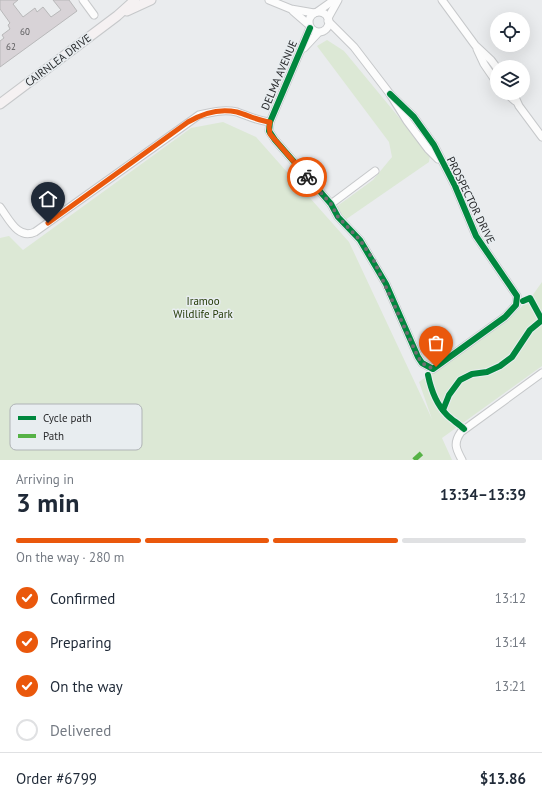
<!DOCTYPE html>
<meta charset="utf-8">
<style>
body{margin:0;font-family:"PT Sans",sans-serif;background:#f6f6f7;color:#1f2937;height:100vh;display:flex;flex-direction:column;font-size:15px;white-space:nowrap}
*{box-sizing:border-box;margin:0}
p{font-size:13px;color:#747a83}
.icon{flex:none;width:22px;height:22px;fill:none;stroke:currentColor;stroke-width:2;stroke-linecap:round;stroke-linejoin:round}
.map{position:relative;height:460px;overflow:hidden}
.panel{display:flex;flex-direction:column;background:#fff;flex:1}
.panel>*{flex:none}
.buttons{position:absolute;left:490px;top:12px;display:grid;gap:8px}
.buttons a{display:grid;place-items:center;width:40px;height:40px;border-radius:50%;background:#fff;box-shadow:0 4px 16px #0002;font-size:20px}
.pin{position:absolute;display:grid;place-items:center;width:34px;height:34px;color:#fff;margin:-41px -17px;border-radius:50% 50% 50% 0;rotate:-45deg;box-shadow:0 0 4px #0007}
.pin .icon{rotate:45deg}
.courier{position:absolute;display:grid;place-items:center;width:40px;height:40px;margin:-20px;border:3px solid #ea580c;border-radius:50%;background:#fff;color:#222;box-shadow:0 1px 5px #0007}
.headline em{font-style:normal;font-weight:600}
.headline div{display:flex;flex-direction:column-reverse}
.headline{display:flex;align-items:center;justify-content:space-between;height:68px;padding:0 16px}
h1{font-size:26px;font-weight:600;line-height:30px}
.bar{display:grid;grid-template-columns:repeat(4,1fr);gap:6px 4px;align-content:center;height:48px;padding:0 16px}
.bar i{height:5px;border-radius:3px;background:#e0e1e3}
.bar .on{background:#ea580c}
.bar p{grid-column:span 4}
.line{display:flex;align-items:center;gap:10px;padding:0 16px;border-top:1px solid #e0e1e3}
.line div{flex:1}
ol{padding:0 16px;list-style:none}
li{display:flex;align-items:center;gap:12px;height:44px}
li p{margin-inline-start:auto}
li .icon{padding:4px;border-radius:50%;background:#ea580c;color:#fff;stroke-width:4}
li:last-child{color:#747a83}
li i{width:22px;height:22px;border:2px solid #e0e1e3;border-radius:50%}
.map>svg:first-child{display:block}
.green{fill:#dce8d5}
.building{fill:#d8d3d7;stroke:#b8b8b9}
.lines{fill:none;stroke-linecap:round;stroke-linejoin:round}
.street-casing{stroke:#c6c8ca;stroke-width:9}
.secondary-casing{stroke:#c6c8ca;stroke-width:11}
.street{stroke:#fcfcfc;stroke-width:7}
.secondary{stroke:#f5f1f2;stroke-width:9}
.quiet{stroke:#56b246;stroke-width:5;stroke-dasharray:10 5;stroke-linecap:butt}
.cycleway-casing{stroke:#e8edf0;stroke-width:8}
.cycleway{stroke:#00873e;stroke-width:6}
.done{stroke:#6d6f71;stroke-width:4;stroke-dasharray:0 7.2}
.route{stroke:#ea580c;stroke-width:5}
.labels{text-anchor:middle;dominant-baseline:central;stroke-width:3;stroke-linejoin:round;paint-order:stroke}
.number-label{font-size:9px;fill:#565658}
.street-label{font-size:11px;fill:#2a2b2d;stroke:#e8edf0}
.park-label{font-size:11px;fill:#1f3601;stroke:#e8edf0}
.key{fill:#e8edf0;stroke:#afb3b6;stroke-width:1}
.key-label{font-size:11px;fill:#2a2b2d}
</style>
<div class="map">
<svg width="542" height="460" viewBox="0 0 542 460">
<rect width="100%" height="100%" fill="#eaecee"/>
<g class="green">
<path d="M 327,40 L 344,51 L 430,155 L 429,162 L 345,220 L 336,207 L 373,180 L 392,157 L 389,142 L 317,46 Z"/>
<path d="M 223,122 L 256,137 L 349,242 L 432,419 L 419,382 L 517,311 L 532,296 L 542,282 L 542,366 L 442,438 L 452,460 L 0,460 L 0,238 L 9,236 L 23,250 L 191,128 Z"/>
</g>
<path class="building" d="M 0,0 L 18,0 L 13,4 L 23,17 L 35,8 L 37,12 L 43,7 L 51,17 L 61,10 L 53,0 L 69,0 L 77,11 L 0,67 L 0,41 L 4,38 L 2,35 L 10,29 L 8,25 L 10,23 L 0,9 Z"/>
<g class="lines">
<g class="street-casing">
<g id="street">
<path d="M 83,0 L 94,15"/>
<path d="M 269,0 L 291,9 L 314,13"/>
<path d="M 442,0 L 475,45 L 491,60 L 497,68"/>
<path d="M 293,11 L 308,24"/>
<path d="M 317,12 L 334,0"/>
<circle cx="319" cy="22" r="10"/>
<path d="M 328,18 L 338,0"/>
<path d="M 328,21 L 354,47 L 390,94 L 407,121 L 428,149 L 438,159"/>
<path d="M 310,28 L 270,122 L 269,131 L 275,140 L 331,204 L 338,217 L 360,240 L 386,284 L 418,357 L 422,363 L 433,369 L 505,317 L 516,305 L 517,296 L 476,236 L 455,186 L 434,145 L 414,117 L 390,94"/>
<path d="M 304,48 L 318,33"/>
<path d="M 477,49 L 484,64 L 497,83"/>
<path d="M 506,93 L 515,101"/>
<path d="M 513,93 L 519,106 L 542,137"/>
<path d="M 331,204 L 375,171"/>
<path d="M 0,207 C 9,219 18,240 35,232 L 199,115 C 212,112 224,109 237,112 C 248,116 258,121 270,122"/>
<path d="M 462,460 C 456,449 453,443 461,432 L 542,373"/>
</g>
</g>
<g class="secondary-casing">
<g id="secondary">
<path d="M 127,11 L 151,0"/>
<path d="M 0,104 L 117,16 L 135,0"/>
</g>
</g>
<use href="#street" class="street"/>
<use href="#secondary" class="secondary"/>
<path class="quiet" d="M 414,460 L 424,451"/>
<g class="cycleway-casing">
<g id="cycleway">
<path d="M 310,28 L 270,122 L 269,131 L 275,140 L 331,204 L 338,217 L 360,240 L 386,284 L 418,357 L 422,363 L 433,369 L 505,317 L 516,305 L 517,296 L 476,236 L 455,186 L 434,145 L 414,117 L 390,94"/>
<path d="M 428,375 C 431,390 436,404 447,415 C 452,420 459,424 464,429"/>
<path d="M 443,410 L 449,395 L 460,380 L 472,374 L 487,372 L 500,366 L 512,357 L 530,330 L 542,320 L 530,298 L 523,301"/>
</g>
</g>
<use href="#cycleway" class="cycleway"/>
</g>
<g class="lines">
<path class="done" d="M 307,177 L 331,204 L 338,217 L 360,240 L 374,261 L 418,357 L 422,363 L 433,369 L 436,367"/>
<path class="route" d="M 48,223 L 188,122 C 203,113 219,108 237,112 C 248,115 258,121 270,122 L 269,127 L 270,134 L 307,177"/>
</g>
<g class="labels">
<g class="number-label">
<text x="25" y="31">60</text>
<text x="11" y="46">62</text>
</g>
<g class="street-label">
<text transform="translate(58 60) rotate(-37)">CAIRNLEA DRIVE</text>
<text transform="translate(279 75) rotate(-67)">DELMA AVENUE</text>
<text transform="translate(471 200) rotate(64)">PROSPECTOR DRIVE</text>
</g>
<g class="park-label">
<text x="203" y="301">Iramoo<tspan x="203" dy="13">Wildlife Park</tspan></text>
</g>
</g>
<rect x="10" y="404" width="132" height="46" rx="6" class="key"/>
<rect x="18" y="416" width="18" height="4" fill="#00873e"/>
<rect x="18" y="434" width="18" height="4" fill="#56b246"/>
<g class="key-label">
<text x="43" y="422">Cycle path</text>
<text x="43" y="440">Path</text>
</g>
</svg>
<div class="buttons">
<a><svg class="icon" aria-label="locate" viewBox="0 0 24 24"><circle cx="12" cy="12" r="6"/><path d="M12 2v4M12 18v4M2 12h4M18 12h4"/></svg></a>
<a><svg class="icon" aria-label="layers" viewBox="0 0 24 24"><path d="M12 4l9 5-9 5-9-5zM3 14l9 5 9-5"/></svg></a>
</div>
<div class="pin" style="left:436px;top:367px;background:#ea580c"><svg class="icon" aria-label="bag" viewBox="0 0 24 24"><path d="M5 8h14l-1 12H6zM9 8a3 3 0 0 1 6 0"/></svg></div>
<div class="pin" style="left:48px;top:223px;background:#1f2937"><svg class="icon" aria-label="home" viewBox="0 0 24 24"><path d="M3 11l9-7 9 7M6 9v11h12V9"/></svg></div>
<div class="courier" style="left:307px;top:177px"><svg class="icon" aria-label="bike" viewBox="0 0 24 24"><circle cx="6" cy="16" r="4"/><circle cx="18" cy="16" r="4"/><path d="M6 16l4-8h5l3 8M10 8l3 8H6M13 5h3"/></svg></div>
</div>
<section class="panel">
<div class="headline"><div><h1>3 min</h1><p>Arriving in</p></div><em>13:34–13:39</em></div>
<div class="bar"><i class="on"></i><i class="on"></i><i class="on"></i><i></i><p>On the way · 280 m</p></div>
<ol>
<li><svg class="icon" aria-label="check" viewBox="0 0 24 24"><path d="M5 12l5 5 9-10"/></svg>Confirmed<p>13:12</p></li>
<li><svg class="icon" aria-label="check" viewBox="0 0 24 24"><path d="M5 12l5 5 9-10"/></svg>Preparing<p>13:14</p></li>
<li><svg class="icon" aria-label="check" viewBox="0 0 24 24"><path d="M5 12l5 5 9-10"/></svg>On the way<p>13:21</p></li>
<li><i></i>Delivered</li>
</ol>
<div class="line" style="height:52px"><div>Order #6799</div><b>$13.86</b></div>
</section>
